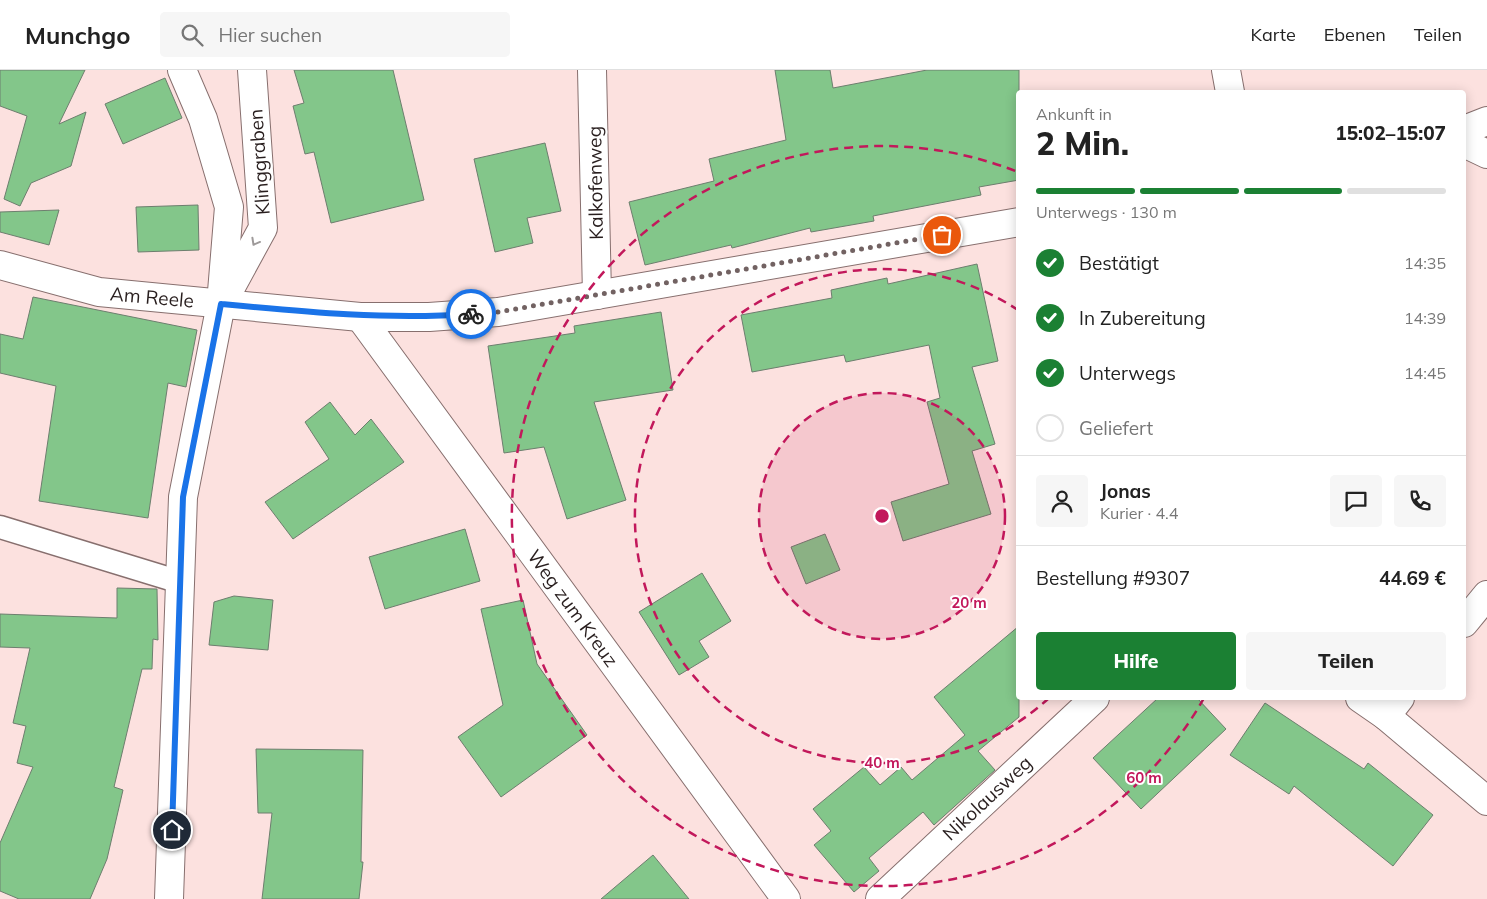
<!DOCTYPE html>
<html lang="de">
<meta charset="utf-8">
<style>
body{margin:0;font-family:Mulish,sans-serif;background:#f6f6f6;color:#222;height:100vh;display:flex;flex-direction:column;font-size:19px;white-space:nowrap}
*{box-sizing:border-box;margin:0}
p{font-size:16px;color:#767676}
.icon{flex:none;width:28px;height:28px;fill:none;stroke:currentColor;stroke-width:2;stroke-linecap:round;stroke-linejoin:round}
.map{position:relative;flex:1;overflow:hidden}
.side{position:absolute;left:1016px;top:20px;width:450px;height:610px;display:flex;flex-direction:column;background:#fff;border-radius:5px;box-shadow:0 2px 12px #0003}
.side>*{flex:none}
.pin{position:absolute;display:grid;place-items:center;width:42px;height:42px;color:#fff;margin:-21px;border:2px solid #fff;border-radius:50%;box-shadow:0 1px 5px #0007}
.courier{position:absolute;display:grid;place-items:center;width:50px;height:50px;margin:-25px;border:4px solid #1a73e8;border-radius:50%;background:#fff;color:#222;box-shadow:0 1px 6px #0007}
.headline em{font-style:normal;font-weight:800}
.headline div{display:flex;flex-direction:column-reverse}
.headline{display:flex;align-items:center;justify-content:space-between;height:85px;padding:0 20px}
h1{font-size:32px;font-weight:800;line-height:38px}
.bar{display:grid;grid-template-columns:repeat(4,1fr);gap:8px 5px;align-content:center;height:60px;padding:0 20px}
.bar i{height:6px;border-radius:4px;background:#e0e0e0}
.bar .selected{background:#1b8033}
.bar p{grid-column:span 4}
.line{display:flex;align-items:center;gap:12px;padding:0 20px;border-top:1px solid #e0e0e0}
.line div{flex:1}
.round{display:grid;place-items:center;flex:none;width:52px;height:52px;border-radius:5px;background:#f6f6f6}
ol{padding:0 20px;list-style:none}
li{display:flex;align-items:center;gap:15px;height:55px}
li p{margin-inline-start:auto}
li .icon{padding:5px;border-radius:50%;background:#1b8033;color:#fff;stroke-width:4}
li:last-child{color:#767676}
li i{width:28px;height:28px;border:2px solid #e0e0e0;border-radius:50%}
.cta{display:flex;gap:10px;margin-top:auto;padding:10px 20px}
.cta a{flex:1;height:58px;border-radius:5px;background:#1b8033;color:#fff;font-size:20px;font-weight:800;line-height:58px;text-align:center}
.cta a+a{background:#f6f6f6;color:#222}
header{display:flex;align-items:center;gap:30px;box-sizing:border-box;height:70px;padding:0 25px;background:#fff;border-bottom:1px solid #e0e0e0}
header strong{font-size:24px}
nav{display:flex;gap:28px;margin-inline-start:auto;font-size:18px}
.search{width:350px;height:45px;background:#f6f6f6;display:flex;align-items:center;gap:12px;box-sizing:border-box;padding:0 18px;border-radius:5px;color:#767676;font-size:19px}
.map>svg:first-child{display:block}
.building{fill:#83c68a;stroke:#6d7e6e}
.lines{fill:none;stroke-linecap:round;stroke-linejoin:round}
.service-casing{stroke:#876f6e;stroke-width:25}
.minor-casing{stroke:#876f6e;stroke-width:30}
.service{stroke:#fff;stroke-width:22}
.minor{stroke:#fff;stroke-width:28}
.oneway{stroke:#9e9a9a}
.done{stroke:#726262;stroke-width:5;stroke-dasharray:0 9}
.route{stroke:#1a73e8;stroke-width:6}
.ring{fill:none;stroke:#c2185b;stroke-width:2.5;stroke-dasharray:9 6}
.labels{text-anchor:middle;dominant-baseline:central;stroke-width:4;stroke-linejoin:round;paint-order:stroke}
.street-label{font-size:19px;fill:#281e1e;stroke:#fff}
.centre{fill:#c2185b;stroke:#fff;stroke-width:2.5}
.ring-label{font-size:15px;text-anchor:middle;font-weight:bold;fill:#c2185b;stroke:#fff;stroke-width:4;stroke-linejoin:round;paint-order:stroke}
</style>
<header>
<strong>Munchgo</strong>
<div class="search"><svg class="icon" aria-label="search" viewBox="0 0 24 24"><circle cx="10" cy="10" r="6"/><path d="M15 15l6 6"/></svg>Hier suchen</div>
<nav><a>Karte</a><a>Ebenen</a><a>Teilen</a></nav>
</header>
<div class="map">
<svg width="1487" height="829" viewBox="0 0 1487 829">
<rect width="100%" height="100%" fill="#fce1df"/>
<g class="building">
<path d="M 0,0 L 85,0 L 59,54 L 86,42 L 71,96 L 31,113 L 20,136 L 4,129 L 27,46 L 0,36 Z"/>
<path d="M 294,0 L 393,0 L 424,130 L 331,153 L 314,82 L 305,84 L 293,36 L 304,33 Z"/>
<path d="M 775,0 L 830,0 L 833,18 L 927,0 L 1019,0 L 1019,110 L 979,117 L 981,125 L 873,146 L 874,151 L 811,162 L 810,158 L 732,178 L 731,175 L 645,195 L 629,132 L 714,111 L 709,89 L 786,70 Z"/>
<path d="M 165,8 L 182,48 L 123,74 L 105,34 Z"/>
<path d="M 545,73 L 561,141 L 527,148 L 533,173 L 495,182 L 474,89 Z"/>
<path d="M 198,135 L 199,180 L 138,182 L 136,137 Z"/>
<path d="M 59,140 L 49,175 L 0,162 L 0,142 Z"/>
<path d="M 977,194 L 998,291 L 972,297 L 995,374 L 972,381 L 991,444 L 903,471 L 891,432 L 949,414 L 927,332 L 940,328 L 929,275 L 846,292 L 844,285 L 752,302 L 741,245 L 832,228 L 831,220 L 887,208 L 888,214 Z"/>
<path d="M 33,227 L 197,260 L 186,317 L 168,313 L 148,448 L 39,431 L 56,316 L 0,303 L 0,264 L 23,269 Z"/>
<path d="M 661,242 L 673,320 L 594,332 L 626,430 L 567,449 L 544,377 L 504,383 L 488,276 L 575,263 L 574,256 Z"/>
<path d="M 330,332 L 355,365 L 371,349 L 404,392 L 293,469 L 265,432 L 329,389 L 305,352 Z"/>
<path d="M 465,459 L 480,511 L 385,539 L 369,487 Z"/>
<path d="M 825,464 L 840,500 L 806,514 L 791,477 Z"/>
<path d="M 702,503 L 731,551 L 699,571 L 709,587 L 679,605 L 639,542 Z"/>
<path d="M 117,518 L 157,519 L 158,570 L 153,569 L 152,599 L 142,599 L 114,717 L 123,720 L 107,789 L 90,829 L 19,829 L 0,821 L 0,773 L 33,697 L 17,693 L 26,656 L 13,653 L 30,578 L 0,577 L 0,544 L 117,548 Z"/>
<path d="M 234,526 L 273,530 L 268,580 L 209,575 L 214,532 Z"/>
<path d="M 523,530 L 537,594 L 587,665 L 501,727 L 458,667 L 503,635 L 481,539 Z"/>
<path d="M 1019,556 L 1019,647 L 978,681 L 995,700 L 934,755 L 923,742 L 869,788 L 879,801 L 854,822 L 814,775 L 831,761 L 813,739 L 864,697 L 880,715 L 901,697 L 912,710 L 965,665 L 934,627 Z"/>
<path d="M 1158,628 L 1197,628 L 1226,659 L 1141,739 L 1093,688 Z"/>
<path d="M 1265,633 L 1364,699 L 1368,693 L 1433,745 L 1393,796 L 1294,716 L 1289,724 L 1230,685 Z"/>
<path d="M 256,679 L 363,680 L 361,792 L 363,792 L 359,829 L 262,829 L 272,743 L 258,743 Z"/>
<path d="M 653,785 L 689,829 L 601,829 Z"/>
</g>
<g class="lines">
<g class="service-casing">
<path id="service" d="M 0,457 L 180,512"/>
</g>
<g class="minor-casing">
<g id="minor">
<path d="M 592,0 L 597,225"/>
<path d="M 1226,0 L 1230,22"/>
<path d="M 1464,60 L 1487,51"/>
<path d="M 1464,73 L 1487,84"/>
<path d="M 0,195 L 99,222 L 360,247 L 429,247 L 498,242 L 1019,152"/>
<path d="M 226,226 L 263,158 L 252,0"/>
<path d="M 360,247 L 786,829"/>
<path d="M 1464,553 L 1487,525"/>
<path d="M 1360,628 L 1386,646 L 1400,628"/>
<path d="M 1386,646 L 1487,731"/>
<path d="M 169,829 L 183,427 L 221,234 L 229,137 L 203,49 L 182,0"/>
<path d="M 880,829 L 1095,628"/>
</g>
</g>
<use href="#service" class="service"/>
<use href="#minor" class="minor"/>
</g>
<defs><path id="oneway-chevron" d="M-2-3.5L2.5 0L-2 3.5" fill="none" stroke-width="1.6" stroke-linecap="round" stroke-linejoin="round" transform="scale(1.25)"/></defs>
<use class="oneway" href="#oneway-chevron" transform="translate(255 172) rotate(119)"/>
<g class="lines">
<path class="done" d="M 471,244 L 498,242 L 942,165"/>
<path class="route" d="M 172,760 L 183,427 L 221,234 C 305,242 387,250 471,244"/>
</g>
<circle cx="882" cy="446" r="123" fill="#c2185b" fill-opacity=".12"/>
<g class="ring">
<circle cx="882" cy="446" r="123"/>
<path d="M1049 628A247 247 0 1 1 1018 240"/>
<path d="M1204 628A370 370 0 1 1 1018 102"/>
</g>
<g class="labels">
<g class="street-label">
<text transform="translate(259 92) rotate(-94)">Klinggraben</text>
<text transform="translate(595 113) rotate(-91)">Kalkofenweg</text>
<text transform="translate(152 227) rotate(5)">Am Reele</text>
<text transform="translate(573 538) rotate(54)">Weg zum Kreuz</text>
<text transform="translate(987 728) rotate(-43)">Nikolausweg</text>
</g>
</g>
<circle cx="882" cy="446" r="8" class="centre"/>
<g class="ring-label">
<text x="969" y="538">20 m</text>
<text x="882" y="698">40 m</text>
<text x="1144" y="713">60 m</text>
</g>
</svg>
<div class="pin" style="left:942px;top:165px;background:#ea580c"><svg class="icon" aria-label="bag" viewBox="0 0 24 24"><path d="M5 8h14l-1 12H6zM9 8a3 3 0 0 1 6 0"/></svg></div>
<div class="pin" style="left:172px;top:760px;background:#1f2937"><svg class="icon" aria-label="home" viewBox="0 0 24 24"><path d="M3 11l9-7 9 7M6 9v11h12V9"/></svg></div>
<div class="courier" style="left:471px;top:244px"><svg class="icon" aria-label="bike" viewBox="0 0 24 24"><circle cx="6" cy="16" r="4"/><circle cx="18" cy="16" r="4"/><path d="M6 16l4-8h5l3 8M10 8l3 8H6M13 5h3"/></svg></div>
<section class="side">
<div class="headline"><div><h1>2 Min.</h1><p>Ankunft in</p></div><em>15:02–15:07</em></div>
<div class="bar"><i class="selected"></i><i class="selected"></i><i class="selected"></i><i></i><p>Unterwegs · 130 m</p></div>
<ol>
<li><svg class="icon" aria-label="check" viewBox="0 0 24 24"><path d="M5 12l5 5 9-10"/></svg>Bestätigt<p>14:35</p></li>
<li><svg class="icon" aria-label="check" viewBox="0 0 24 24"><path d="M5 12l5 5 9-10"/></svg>In Zubereitung<p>14:39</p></li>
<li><svg class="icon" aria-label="check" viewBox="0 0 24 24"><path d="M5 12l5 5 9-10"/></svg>Unterwegs<p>14:45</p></li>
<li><i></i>Geliefert</li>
</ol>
<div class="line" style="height:90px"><a class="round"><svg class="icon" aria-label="person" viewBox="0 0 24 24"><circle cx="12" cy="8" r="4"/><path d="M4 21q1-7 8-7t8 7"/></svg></a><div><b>Jonas</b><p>Kurier · 4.4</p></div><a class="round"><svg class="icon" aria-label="chat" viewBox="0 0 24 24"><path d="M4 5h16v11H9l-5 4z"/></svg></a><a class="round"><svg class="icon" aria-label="phone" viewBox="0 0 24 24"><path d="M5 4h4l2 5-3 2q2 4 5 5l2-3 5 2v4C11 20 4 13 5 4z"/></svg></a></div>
<div class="line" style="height:65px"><div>Bestellung #9307</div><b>44.69 €</b></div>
<div class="cta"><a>Hilfe</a><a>Teilen</a></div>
</section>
</div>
